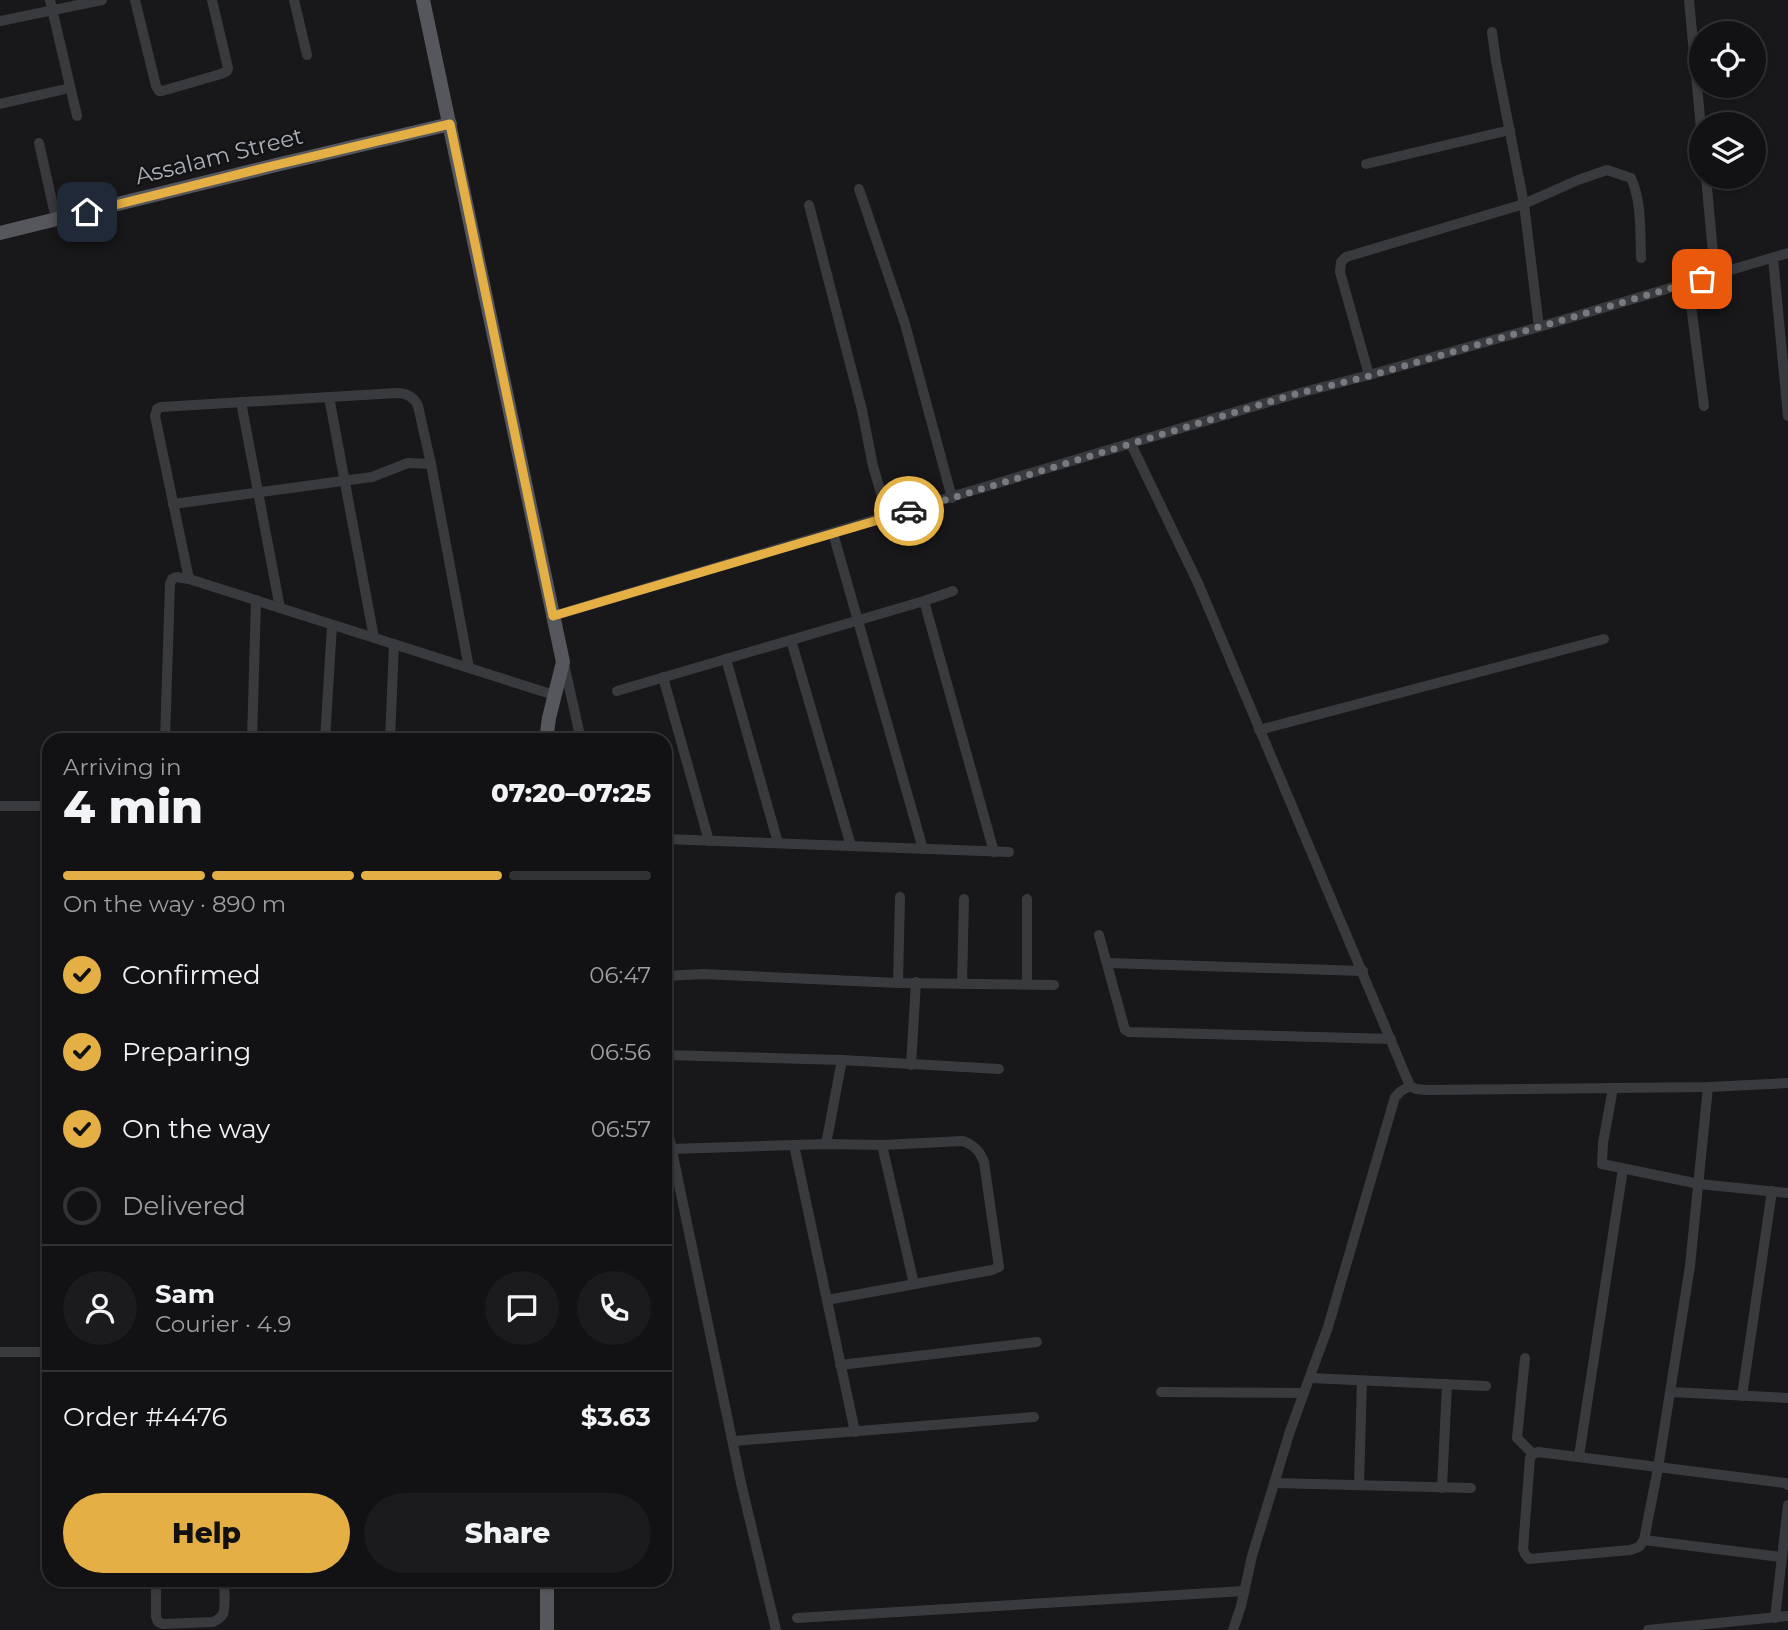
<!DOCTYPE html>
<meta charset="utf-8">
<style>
body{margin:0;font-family:Montserrat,sans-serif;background:#1b1b1d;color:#f1f3f6;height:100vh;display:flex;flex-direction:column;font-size:26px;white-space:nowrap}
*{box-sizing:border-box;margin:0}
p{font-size:23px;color:#9c9ea0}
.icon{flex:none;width:38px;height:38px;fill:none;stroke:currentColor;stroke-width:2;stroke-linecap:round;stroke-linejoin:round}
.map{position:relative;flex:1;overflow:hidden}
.details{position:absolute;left:42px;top:733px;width:630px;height:854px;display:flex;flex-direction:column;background:#121214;border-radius:21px;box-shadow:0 2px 5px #0004,0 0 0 2px #313234}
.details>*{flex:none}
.fabs{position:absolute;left:1689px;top:21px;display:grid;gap:14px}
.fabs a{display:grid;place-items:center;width:77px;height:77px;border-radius:50%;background:#121214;box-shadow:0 2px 5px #0004,0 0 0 2px #313234;font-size:35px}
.pin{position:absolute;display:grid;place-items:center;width:60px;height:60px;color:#fff;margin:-30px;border-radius:14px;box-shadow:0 4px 10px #0006}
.courier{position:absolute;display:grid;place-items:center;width:70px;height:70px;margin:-35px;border:5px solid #e4af45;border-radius:50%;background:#fff;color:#222;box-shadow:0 2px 9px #0007}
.overview em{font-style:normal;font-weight:800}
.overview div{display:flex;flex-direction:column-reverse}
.overview{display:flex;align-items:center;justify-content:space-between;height:119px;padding:0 21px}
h1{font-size:46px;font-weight:800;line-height:52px}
.bar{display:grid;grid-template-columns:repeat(4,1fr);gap:10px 7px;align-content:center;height:84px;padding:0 21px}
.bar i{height:9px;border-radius:5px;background:#313234}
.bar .current{background:#e4af45}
.bar p{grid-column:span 4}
.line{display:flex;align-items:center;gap:18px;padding:0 21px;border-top:2px solid #313234}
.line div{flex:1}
.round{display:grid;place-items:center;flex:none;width:74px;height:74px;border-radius:37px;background:#1b1b1d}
ol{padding:0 21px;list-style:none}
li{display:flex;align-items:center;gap:21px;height:77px}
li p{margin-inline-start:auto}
li .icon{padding:7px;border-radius:50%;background:#e4af45;color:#111;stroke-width:4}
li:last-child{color:#9c9ea0}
li i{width:38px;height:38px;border:4px solid #313234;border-radius:50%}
.action{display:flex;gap:14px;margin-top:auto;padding:14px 21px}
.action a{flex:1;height:80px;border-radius:42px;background:#e4af45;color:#111;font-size:28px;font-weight:800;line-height:80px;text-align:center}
.action a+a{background:#1b1b1d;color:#f1f3f6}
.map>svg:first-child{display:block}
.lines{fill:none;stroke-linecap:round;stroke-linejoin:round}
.minor{stroke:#393a3e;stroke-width:10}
.major{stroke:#55575d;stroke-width:14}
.done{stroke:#787a81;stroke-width:7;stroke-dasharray:0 12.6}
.route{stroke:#e4af45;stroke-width:9}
.labels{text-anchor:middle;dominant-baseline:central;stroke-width:5;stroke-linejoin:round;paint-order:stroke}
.street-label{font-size:23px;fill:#abafb8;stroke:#131315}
</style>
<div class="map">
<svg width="1788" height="1630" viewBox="0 0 1788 1630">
<rect width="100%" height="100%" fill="#18181a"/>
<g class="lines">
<g class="minor">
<path d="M 50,0 L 77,116"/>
<path d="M 135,0 L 156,86 L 159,91 L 162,91 L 221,74 L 227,71 L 228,68 L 212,0"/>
<path d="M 294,0 L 307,55"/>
<path d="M 1689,0 L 1701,128"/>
<path d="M 0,21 L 102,0"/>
<path d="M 1492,32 L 1496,61 L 1524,204 L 1539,327"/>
<path d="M 0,104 L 70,88"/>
<path d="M 39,143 L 56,219"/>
<path d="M 1366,164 L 1510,130"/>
<path d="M 1706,177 L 1715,275"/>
<path d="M 859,189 L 905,324 L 952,498"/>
<path d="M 809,205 L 862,410 L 873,466 L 888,517"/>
<path d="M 1773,258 L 1788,416"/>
<path d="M 1688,282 L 1704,406"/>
<path d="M 1369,375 L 1340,272 L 1341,262 L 1346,257 L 1524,204 L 1578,180 L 1607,170 L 1631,178 C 1642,202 1640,232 1641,258"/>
<path d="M 329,397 L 374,638"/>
<path d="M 241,402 L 280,608"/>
<path d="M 1131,444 L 1198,583 L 1410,1086 L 1416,1089 L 1426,1090 L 1708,1087 L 1788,1083"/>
<path d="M 173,504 L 372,477 L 408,463 L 431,464"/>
<path d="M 833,533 L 923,849"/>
<path d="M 189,579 L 155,416 L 157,409 L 161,407 L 397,393 C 407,393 414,397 418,406 L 431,464 L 469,668"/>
<path d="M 924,601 L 994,852"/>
<path d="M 553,616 L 1292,395 L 1369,375 L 1539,327 L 1788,253"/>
<path d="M 791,640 L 851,846"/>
<path d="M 726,659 L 778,843"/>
<path d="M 564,664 L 581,740"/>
<path d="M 663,677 L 709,841"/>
<path d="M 617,691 L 924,601 L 953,591"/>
<path d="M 1259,730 L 1604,639"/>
<path d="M 165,740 L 170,584 L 172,579 L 176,577 L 189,579 L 554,695"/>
<path d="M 252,740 L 256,600"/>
<path d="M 325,740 L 332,625"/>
<path d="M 390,740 L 394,644"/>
<path d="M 0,806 L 40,806"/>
<path d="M 665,839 L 1009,852"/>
<path d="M 1099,935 L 1125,1030 L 1129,1032 L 1391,1039"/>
<path d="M 1108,963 L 1363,971"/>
<path d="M 665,976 L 703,974 L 898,983 L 1054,985"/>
<path d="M 898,983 L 900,897"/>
<path d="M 962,984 L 964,899"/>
<path d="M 1027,984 L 1027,899"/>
<path d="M 665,1055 L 842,1060 L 999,1069"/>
<path d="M 911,1065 L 916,982"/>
<path d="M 1708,1087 L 1690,1266 L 1658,1468 L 1644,1540 L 1639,1547 L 1630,1550 L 1529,1559 L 1525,1554 L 1523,1549 L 1530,1458 L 1533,1454 L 1538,1452 L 1785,1483 L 1788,1485"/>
<path d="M 1613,1088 L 1603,1143 L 1602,1164 L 1699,1184 L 1788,1193"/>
<path d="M 665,1117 L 741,1483 L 776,1630"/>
<path d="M 826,1144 L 842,1060"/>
<path d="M 794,1145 L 855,1432"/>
<path d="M 882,1145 L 914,1284"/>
<path d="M 672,1149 L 826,1144 L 882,1145 L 963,1141 C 974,1145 980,1151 984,1162 L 999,1267 L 992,1270 L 827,1300"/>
<path d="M 0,1352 L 49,1352"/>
<path d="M 1525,1358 L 1517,1438 L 1533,1454"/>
<path d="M 840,1365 L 1037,1342"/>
<path d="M 1310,1378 L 1486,1386"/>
<path d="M 1161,1392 L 1304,1393"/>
<path d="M 1670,1392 L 1788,1398"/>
<path d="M 1742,1396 L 1772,1191"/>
<path d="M 734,1441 L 1034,1417"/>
<path d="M 1579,1456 L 1623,1169"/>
<path d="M 1274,1483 L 1471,1488"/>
<path d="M 1359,1485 L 1362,1381"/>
<path d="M 1442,1488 L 1447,1384"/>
<path d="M 1644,1540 L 1781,1557"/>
<path d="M 156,1580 L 156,1617 L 158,1622 L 163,1624 L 213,1622 C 217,1620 221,1618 223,1614 C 226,1607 224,1588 224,1580"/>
<path d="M 797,1618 L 1244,1591"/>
<path d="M 1775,1618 L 1788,1505"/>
<path d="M 1233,1630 L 1241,1606 L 1252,1556 L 1290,1431 L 1328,1327 L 1395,1097 L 1401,1091 L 1410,1086"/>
<path d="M 1648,1630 L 1788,1616"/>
</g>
<g class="major">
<path d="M 423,0 L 563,662 L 549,718 L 546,740"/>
<path d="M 0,233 L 276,165 L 450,124"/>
<path d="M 547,1580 L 547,1630"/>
</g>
</g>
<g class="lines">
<path class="done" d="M 909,511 L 1292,395 L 1369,376 L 1539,327 L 1702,279"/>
<path class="route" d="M 87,212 L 276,165 L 450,124 L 553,616 L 909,511"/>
</g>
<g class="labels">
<g class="street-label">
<text transform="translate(219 156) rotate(-14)">Assalam Street</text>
</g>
</g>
</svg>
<div class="fabs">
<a><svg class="icon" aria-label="locate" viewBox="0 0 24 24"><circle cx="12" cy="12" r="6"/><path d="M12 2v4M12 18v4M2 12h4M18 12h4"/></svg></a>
<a><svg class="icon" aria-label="layers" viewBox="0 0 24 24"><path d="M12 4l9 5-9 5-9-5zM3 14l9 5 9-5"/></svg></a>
</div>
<div class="pin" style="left:1702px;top:279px;background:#ea580c"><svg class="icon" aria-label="bag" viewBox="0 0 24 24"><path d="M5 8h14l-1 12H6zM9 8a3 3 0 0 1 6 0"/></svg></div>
<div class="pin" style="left:87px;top:212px;background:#1f2937"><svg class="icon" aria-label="home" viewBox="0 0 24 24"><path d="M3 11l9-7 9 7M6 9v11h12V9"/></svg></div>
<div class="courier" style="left:909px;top:511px"><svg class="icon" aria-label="car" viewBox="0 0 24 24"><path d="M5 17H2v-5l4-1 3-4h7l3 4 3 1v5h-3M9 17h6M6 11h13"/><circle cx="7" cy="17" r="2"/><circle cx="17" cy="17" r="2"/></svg></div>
<section class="details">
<div class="overview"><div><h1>4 min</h1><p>Arriving in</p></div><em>07:20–07:25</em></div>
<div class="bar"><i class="current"></i><i class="current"></i><i class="current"></i><i></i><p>On the way · 890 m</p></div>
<ol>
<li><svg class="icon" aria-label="check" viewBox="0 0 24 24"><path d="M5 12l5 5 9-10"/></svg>Confirmed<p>06:47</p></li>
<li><svg class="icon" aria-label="check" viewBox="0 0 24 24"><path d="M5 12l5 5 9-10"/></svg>Preparing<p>06:56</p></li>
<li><svg class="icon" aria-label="check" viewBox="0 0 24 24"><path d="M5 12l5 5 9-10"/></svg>On the way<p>06:57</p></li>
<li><i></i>Delivered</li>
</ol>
<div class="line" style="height:126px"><a class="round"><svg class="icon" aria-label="person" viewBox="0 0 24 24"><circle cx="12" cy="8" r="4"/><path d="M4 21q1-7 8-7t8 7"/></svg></a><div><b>Sam</b><p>Courier · 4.9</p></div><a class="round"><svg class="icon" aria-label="chat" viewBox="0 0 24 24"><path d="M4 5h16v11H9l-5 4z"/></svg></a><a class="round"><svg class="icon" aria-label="phone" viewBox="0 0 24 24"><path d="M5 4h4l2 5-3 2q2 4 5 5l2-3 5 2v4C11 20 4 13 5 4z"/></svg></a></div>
<div class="line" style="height:91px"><div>Order #4476</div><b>$3.63</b></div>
<div class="action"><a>Help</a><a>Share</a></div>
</section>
</div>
